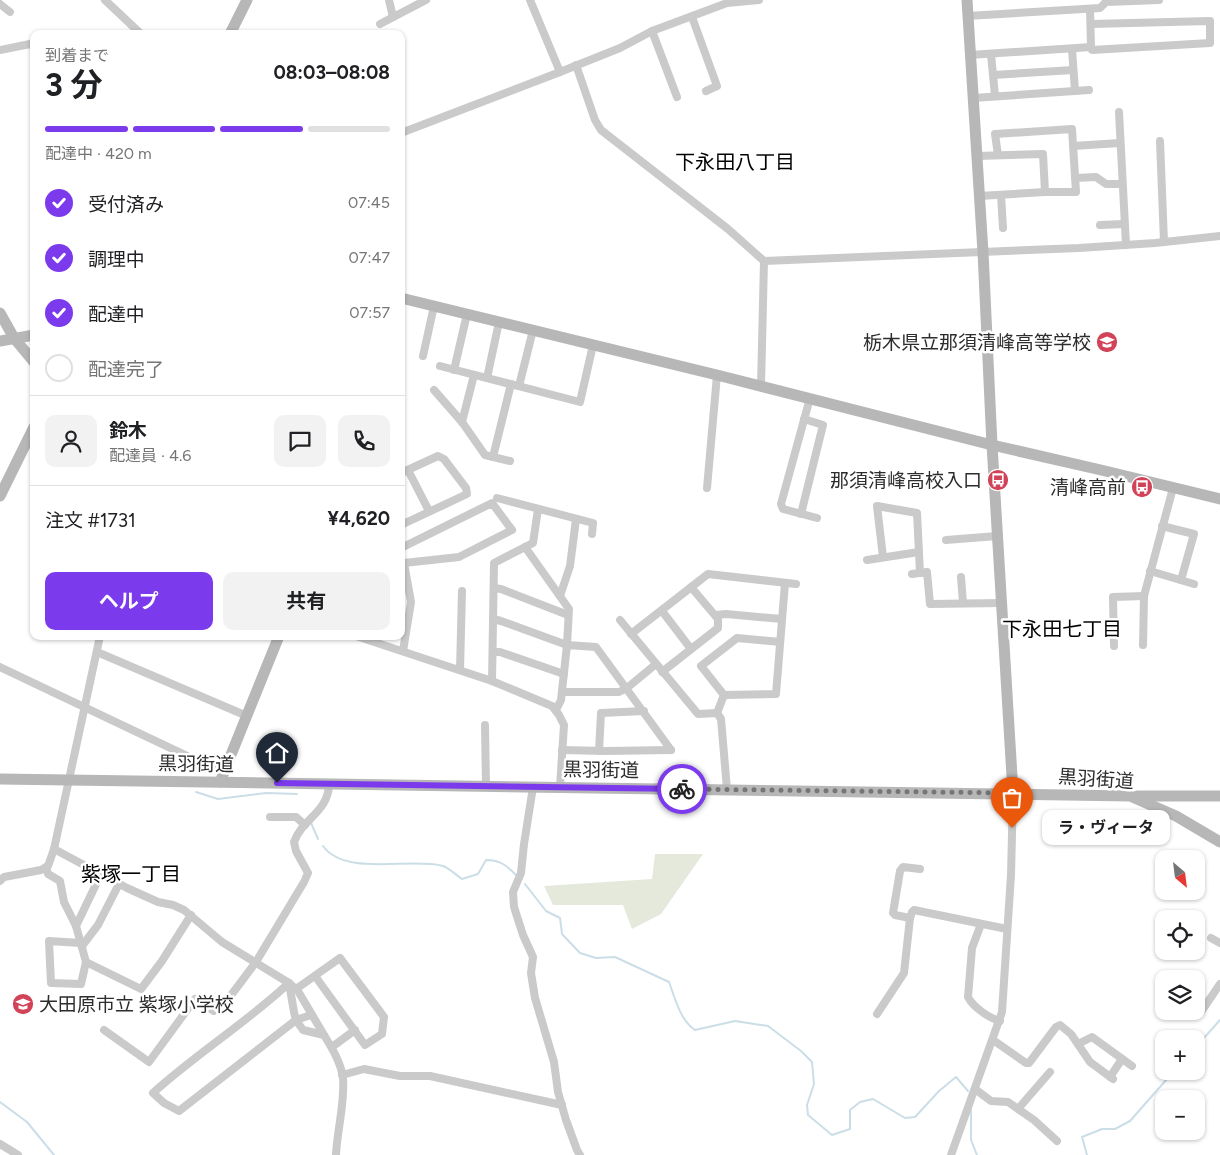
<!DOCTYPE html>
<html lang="ja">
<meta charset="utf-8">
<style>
body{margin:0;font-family:Figtree,"Noto Sans JP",sans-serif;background:#f2f2f2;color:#202124;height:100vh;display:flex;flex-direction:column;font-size:19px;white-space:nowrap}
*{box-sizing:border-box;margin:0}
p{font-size:16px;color:#757577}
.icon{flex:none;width:28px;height:28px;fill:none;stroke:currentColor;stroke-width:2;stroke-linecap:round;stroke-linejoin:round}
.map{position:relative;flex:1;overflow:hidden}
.sheet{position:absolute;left:30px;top:30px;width:375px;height:610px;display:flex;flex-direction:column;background:#fff;border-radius:10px;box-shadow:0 1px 4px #0004}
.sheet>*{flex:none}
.needle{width:32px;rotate:152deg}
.tools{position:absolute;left:1155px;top:850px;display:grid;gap:10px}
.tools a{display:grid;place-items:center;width:50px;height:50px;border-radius:10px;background:#fff;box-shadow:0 1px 4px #0004;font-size:25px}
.pin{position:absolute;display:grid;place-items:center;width:42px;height:42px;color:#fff;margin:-51px -21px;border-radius:50% 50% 50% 0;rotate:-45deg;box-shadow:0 0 5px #0007}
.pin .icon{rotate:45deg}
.courier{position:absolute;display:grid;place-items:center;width:50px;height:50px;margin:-25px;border:4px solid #7c3aed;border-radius:50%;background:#fff;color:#222;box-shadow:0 1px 6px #0007}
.bubble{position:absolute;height:35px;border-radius:10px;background:#fff;box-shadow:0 1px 4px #0004;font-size:16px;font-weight:700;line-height:35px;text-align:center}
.overview em{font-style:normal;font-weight:700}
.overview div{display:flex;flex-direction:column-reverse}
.overview{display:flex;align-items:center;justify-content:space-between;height:85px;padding:0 15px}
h1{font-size:32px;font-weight:700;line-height:38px}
.bar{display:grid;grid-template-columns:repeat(4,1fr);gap:8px 5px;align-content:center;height:60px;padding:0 15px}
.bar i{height:6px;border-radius:4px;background:#e0e0e0}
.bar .active{background:#7c3aed}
.bar p{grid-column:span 4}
.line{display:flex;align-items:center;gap:12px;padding:0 15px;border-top:1px solid #e0e0e0}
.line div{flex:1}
.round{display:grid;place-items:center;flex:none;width:52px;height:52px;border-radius:10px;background:#f2f2f2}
ol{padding:0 15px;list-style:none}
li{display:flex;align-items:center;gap:15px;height:55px}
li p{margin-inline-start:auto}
li .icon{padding:5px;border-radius:50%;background:#7c3aed;color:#fff;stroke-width:4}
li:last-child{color:#757577}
li i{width:28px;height:28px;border:2px solid #e0e0e0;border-radius:50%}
.primary-button{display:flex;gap:10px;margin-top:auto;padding:10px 15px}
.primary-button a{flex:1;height:58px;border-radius:10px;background:#7c3aed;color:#fff;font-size:20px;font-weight:700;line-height:58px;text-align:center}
.primary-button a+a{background:#f2f2f2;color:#202124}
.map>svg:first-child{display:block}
.green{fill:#e4e9dc}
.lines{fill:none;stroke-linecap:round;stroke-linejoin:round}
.stream{stroke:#cbdee7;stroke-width:2}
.street{stroke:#cacaca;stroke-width:8}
.secondary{stroke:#b7b7b7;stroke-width:11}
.done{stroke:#767676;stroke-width:5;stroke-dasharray:0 9}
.route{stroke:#7c3aed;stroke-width:6}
.labels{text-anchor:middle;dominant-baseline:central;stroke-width:5;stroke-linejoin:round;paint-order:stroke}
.poi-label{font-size:19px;fill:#2d2d2d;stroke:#fff;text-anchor:end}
.street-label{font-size:19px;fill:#2d2d2d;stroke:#fff}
.neighbourhood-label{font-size:20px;fill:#000;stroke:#fff}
</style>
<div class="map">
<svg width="1220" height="1155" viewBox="0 0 1220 1155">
<rect width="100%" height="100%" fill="#fff"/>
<path class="green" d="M 655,854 L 703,854 L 661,914 L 632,929 L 623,905 L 553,905 L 544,886 L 652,879 Z"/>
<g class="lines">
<g class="stream">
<path d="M 196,792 L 218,799 L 266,793 L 297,794"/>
<path d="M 311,823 L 318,839"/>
<path d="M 323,846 C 345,877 411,857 443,866 C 449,868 456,875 462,879 L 478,874 L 486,860 C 501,860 507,866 517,876"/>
<path d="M 525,884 L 546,911 L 560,918 L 562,934 L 580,953 L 596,958 L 615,957 L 669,982 C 675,998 680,1020 695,1030 L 735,1021 L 768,1026 L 801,1051 L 812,1062 L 814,1084 L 807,1105 L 808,1115 L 832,1135 L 850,1129 L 850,1110 L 860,1102 L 873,1099 L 905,1118 L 915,1117 L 939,1091 L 956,1077 L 968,1091"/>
<path d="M 1196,1047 L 1220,1020"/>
<path d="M 0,1102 L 27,1122 L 54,1155"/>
<path d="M 971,1109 L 971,1140 L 977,1155"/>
<path d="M 1087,1155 L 1082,1137 L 1102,1129 L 1115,1129 L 1130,1121 L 1174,1071"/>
</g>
<g class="street">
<path d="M 105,0 L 141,34"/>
<path d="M 389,0 L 393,17"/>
<path d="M 530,0 L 560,72"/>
<path d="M 0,4 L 10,12"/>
<path d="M 1090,9 L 1091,47 L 1092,50 L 1210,43 L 1210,21 L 1091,24"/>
<path d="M 967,16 L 1100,8 L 1106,2 L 1159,0"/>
<path d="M 692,17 L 717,86 L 706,91"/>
<path d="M 380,24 L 426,0"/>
<path d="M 652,31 L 677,97"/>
<path d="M 1072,49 L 1075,91"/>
<path d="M 0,50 L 30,44 L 34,47"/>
<path d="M 991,54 L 995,96"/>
<path d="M 970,55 L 1091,47"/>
<path d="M 576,65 L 595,120 L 601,130 L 728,229 L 764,261 L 1079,248 L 1155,243 L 1220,236"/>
<path d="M 993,75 L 1073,70"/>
<path d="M 973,98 L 1089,90"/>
<path d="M 1119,112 L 1126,245"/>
<path d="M 401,133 L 560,72 L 620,48 L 652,31 L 727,3 L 759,0"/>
<path d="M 1160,141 L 1164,242"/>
<path d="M 1073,146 L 1120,143"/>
<path d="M 977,156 L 1043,154 L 1045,192"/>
<path d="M 1075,178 L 1096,177 L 1106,184 L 1122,184"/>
<path d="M 1001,195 L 1003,228"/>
<path d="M 979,196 L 1045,192 L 1076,192 L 1072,129 L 995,134 L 998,155"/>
<path d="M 1100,225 L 1124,224"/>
<path d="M 423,356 L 434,306"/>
<path d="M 440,366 L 580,402 L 593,345"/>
<path d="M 454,370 L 467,314"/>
<path d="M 487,378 L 499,322"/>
<path d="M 519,386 L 533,330"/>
<path d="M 761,386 L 764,261"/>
<path d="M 434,390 L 462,422 L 485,455 L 510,461"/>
<path d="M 810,398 L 781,504 L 783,509 L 817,518"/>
<path d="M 462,422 L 474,375"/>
<path d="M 493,457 L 511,384"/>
<path d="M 408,470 L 429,511"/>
<path d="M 401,473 L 438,456 L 444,459 L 466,488 L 467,494 L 401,525"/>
<path d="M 707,488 L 717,375"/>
<path d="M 497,498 L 593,523 L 592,534"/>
<path d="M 801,514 L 823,425 L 804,419"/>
<path d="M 1162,526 L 1194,534 L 1181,580"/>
<path d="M 946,540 L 997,536"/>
<path d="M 401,548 L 492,503 L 512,530 L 459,557 L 404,563 L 411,602 L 403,651"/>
<path d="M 883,557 L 877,506 L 917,513 L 920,573"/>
<path d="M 867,560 L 919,552"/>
<path d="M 1150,571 L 1194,584"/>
<path d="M 912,574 L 927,572 L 930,604 L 1001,603"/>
<path d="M 961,577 L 963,603"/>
<path d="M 494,588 L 501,589 L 568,615"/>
<path d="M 560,596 L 570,566 L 576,519"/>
<path d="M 662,611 L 691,649"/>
<path d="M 716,615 L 726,614 L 782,619"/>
<path d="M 493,619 L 501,621 L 567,645 L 569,609 L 525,547"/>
<path d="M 620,620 L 698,714 L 717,713 L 721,719 L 727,789"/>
<path d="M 631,634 L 708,574 L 796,584"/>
<path d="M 356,636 L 492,681 L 552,706 L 559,715 L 564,725 L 560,787"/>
<path d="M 1143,645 L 1144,596 L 1173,488"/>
<path d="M 1114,646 L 1113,597 L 1144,596"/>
<path d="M 97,652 L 247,716"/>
<path d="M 494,652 L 500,652 L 564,674"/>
<path d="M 0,667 L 223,773"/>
<path d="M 460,670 L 462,591"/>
<path d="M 662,672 L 718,628 L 718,619 L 691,587"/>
<path d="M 492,681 L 494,563 L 533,543 L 538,509"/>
<path d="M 562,692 L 619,692 L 627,688 L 656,664"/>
<path d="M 724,695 L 776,694 L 785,583"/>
<path d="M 556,710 L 561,700 L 567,645 L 596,647 L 671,750"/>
<path d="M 717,713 L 724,695 L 701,666 L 737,638 L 780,642"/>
<path d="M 485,725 L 486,786"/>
<path d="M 562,750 L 605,751 L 671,750"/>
<path d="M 599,751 L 601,713 L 644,711"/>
<path d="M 533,787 L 524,844 L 521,873 L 513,892 L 514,907 L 523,935 L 533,957 L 531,973 L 535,998 L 554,1062 L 558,1092 L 566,1120 L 577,1150 L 580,1155"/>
<path d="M 270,817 L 296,817 L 305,825"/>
<path d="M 54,849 L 127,888 L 158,902 L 173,905 L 184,910 L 222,942 L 289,983 L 298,991 L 324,1035"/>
<path d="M 46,867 L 48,874 L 60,881 L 64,902 L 76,926 L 86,962 L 81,984 L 51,983 L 49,941 L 81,943"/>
<path d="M 0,881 L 4,877 L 41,870 L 48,866 L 54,849 L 100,636"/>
<path d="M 910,918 L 895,915 L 893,913 L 900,871 L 903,867 L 920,869"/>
<path d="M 981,924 L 972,948 L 968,997 C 973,1007 989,1018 1000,1021"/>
<path d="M 76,926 L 101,874"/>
<path d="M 1211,938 L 1220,943"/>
<path d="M 82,946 L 98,925 L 119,884"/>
<path d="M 86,962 L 141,989 L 162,961 L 191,915"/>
<path d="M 289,983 C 246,1023 196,1054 153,1093 L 164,1103 L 179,1111 L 296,1020 L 311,1015"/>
<path d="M 289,983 L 294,1012 L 296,1020 L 303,1030 L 324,1035 C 332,1048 341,1063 343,1078 C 345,1104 337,1130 336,1155"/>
<path d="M 296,989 L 340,958 L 384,1017 L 382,1034 L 365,1045 L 315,976"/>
<path d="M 1201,1012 L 1220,984"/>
<path d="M 877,1014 L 904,973 L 910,918 L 912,912 L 914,910 L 1007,929"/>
<path d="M 104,1030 L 149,1062 L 195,999 L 214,1011 L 223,1006 L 256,962 L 304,882 L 308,873 L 296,851 L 294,842 C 302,819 328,812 329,785"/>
<path d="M 993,1040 L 1026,1063 L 1029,1063 L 1056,1027 L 1060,1025 L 1071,1034 L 1090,1062 L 1113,1079"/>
<path d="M 1078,1044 L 1092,1037 L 1132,1066"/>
<path d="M 332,1047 L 355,1030"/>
<path d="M 342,1075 L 364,1069 L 400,1076 L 430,1076 L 562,1105"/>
<path d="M 1110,1077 L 1122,1059"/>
<path d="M 975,1089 L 991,1101 L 1008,1102 L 1034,1120 L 1057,1141"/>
<path d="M 1018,1109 L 1050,1072"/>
<path d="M 0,1144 L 18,1155"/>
<path d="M 951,1155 L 1002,1012 L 1011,875 L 1013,793"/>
</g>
<g class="secondary">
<path d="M 967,0 L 983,252 L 992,445 L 1013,793"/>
<path d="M 230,34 L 247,0"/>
<path d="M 401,298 L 717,375 L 992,445 L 1101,470 L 1220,499"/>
<path d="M 0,313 L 14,338 L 34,362"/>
<path d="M 0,341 L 34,335"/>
<path d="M 0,496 L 34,427"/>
<path d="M 0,779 L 1130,796 L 1176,816 L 1220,842"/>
<path d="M 220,782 L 279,636"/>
<path d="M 1137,796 L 1220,796"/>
</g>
</g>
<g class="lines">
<path class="done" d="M 682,789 L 1013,793 L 1012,828"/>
<path class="route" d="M 277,783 L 682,789"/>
</g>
<defs>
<g id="school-disc" transform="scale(1.125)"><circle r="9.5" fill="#d04358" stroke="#fff"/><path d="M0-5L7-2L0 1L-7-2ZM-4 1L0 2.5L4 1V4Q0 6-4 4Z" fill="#fff"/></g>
<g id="bus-disc" transform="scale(1.125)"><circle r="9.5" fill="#d04358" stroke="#fff"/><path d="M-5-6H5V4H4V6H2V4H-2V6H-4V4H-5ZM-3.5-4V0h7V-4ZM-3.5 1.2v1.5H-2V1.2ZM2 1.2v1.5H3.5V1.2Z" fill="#fff"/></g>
</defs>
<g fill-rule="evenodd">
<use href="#school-disc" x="1107" y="342"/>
<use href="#bus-disc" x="998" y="480"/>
<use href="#bus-disc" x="1142" y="487"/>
<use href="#school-disc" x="23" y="1004"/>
</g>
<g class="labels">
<g class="poi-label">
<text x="1091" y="342">栃木県立那須清峰高等学校</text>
<text x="982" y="480">那須清峰高校入口</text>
<text x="1126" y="487">清峰高前</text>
<text x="39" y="1004" text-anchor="start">大田原市立 紫塚小学校</text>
</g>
<g class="street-label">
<text transform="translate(196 764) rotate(1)">黒羽街道</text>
<text transform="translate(601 770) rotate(1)">黒羽街道</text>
<text transform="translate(1096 779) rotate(4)">黒羽街道</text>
</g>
<g class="neighbourhood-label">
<text x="735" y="162">下永田八丁目</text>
<text x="1062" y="629">下永田七丁目</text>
<text x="131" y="874">紫塚一丁目</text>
</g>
</g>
</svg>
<div class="tools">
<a><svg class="needle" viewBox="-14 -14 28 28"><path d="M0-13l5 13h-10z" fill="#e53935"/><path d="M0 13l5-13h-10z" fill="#757577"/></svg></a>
<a><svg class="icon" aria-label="locate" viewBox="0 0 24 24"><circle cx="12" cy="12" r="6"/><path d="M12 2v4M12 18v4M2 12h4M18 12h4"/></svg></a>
<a><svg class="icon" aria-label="layers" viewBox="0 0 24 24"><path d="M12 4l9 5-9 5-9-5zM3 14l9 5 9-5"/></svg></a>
<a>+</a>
<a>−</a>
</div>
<div class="pin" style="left:1012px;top:828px;background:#ea580c"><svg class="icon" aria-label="bag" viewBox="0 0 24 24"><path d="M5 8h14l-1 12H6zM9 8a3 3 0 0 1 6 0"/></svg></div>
<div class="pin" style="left:277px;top:783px;background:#1f2937"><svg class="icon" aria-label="home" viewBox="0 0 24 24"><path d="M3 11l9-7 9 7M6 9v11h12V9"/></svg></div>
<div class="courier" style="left:682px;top:789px"><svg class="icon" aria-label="bike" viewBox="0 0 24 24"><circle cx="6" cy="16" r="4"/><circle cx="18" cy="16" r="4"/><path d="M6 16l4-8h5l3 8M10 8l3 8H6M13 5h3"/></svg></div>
<div class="bubble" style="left:1042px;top:810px;width:128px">ラ・ヴィータ</div>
<section class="sheet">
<div class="overview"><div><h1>3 分</h1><p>到着まで</p></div><em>08:03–08:08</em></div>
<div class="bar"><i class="active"></i><i class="active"></i><i class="active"></i><i></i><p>配達中 · 420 m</p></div>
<ol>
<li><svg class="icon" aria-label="check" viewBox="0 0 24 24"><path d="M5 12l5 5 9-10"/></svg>受付済み<p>07:45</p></li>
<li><svg class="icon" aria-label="check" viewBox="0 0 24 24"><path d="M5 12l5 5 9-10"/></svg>調理中<p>07:47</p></li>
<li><svg class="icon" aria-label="check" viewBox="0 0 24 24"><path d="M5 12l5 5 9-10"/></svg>配達中<p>07:57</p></li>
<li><i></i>配達完了</li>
</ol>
<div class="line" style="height:90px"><a class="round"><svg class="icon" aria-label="person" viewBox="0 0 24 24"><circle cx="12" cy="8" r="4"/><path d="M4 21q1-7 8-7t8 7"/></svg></a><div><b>鈴木</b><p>配達員 · 4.6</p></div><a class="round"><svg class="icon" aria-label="chat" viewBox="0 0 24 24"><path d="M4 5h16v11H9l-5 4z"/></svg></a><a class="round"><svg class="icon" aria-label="phone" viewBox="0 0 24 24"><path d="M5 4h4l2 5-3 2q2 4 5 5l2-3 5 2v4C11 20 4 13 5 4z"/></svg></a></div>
<div class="line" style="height:65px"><div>注文 #1731</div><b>¥4,620</b></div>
<div class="primary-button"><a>ヘルプ</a><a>共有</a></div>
</section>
</div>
